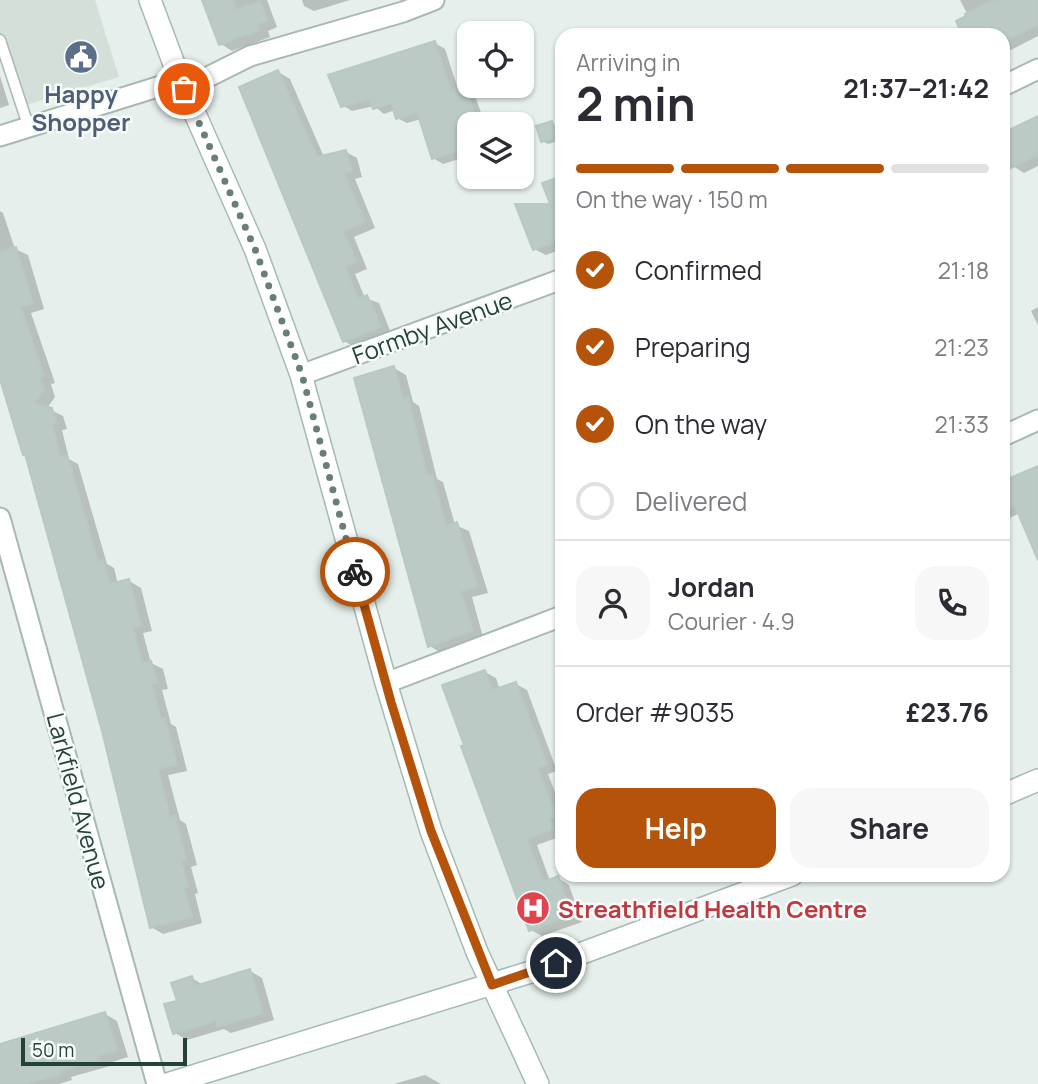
<!DOCTYPE html>
<meta charset="utf-8">
<style>
body{margin:0;font-family:Manrope,sans-serif;background:#f7f7f7;color:#2b2b33;height:100vh;display:flex;flex-direction:column;font-size:26px;white-space:nowrap}
*{box-sizing:border-box;margin:0}
p{font-size:23px;color:#7c7c81}
.icon{flex:none;width:38px;height:38px;fill:none;stroke:currentColor;stroke-width:2;stroke-linecap:round;stroke-linejoin:round}
.map{position:relative;flex:1;overflow:hidden}
.sheet{position:absolute;left:555px;top:28px;width:455px;height:854px;display:flex;flex-direction:column;background:#fff;border-radius:21px;box-shadow:0 2px 5px #0004}
.sheet>*{flex:none}
.buttons{position:absolute;left:457px;top:21px;display:grid;gap:14px}
.buttons a{display:grid;place-items:center;width:77px;height:77px;border-radius:14px;background:#fff;box-shadow:0 2px 5px #0004;font-size:35px}
.scale{position:absolute;left:21px;bottom:18px;width:166px;box-sizing:border-box;padding-left:7px;border:4px solid #24423a;border-top:0;font-size:19px;line-height:24px;white-space:nowrap;color:#24423a;-webkit-text-stroke:5px #f7fbf9;paint-order:stroke}
.pin{position:absolute;display:grid;place-items:center;width:60px;height:60px;color:#fff;margin:-30px;border:4px solid #fff;border-radius:50%;box-shadow:0 2px 7px #0007}
.courier{position:absolute;display:grid;place-items:center;width:70px;height:70px;margin:-35px;border:5px solid #b45309;border-radius:50%;background:#fff;color:#222;box-shadow:0 2px 9px #0007}
.summary em{font-style:normal;font-weight:700}
.summary div{display:flex;flex-direction:column-reverse}
.summary{display:flex;align-items:center;justify-content:space-between;height:119px;padding:0 21px}
h1{font-size:46px;font-weight:700;line-height:52px}
.bar{display:grid;grid-template-columns:repeat(4,1fr);gap:10px 7px;align-content:center;height:84px;padding:0 21px}
.bar i{height:9px;border-radius:5px;background:#e1e1e2}
.bar .current{background:#b45309}
.bar p{grid-column:span 4}
.line{display:flex;align-items:center;gap:18px;padding:0 21px;border-top:2px solid #e1e1e2}
.line div{flex:1}
.round{display:grid;place-items:center;flex:none;width:74px;height:74px;border-radius:21px;background:#f7f7f7}
ol{padding:0 21px;list-style:none}
li{display:flex;align-items:center;gap:21px;height:77px}
li p{margin-inline-start:auto}
li .icon{padding:7px;border-radius:50%;background:#b45309;color:#fff;stroke-width:4}
li:last-child{color:#7c7c81}
li i{width:38px;height:38px;border:4px solid #e1e1e2;border-radius:50%}
.primary-button{display:flex;gap:14px;margin-top:auto;padding:14px 21px}
.primary-button a{flex:1;height:80px;border-radius:21px;background:#b45309;color:#fff;font-size:28px;font-weight:700;line-height:80px;text-align:center}
.primary-button a+a{background:#f7f7f7;color:#2b2b33}
.map>svg:first-child{display:block}
.built{fill:#d4dfda}
.shadow{fill:#0003}
.building{fill:#bbcac4;stroke:#b8c9c2;stroke-width:2}
.lines{fill:none;stroke-linecap:round;stroke-linejoin:round}
.lane-casing{stroke:#a8b8b2;stroke-width:13}
.street-casing{stroke:#a8b8b2;stroke-width:23}
.secondary-casing{stroke:#a4bbb3;stroke-width:24}
.lane{stroke:#fff;stroke-width:10}
.street{stroke:#fff;stroke-width:19}
.secondary{stroke:#fff;stroke-width:21}
.done{stroke:#687f78;stroke-width:7;stroke-dasharray:0 12.6}
.route{stroke:#b45309;stroke-width:9}
.labels{text-anchor:middle;dominant-baseline:central;stroke-width:5;stroke-linejoin:round;paint-order:stroke}
.service-label{font-size:24px;font-weight:bold;fill:#4e5e75;stroke:#f7fbf9}
.street-label{font-size:24px;fill:#24423a;stroke:#f7fbf9}
.health-label{font-size:24px;font-weight:bold;fill:#be3a42;stroke:#f7fbf9;text-anchor:start}
</style>
<div class="map">
<svg width="1038" height="1084" viewBox="0 0 1038 1084">
<rect width="100%" height="100%" fill="#e6efeb"/>
<path class="built" d="M 0,0 L 95,0 L 119,77 L 16,108 L 0,46 Z"/>
<g class="shadow">
<path d="M 216,0 L 267,0 L 277,27 L 268,31 L 270,37 L 232,51 L 221,44 Z"/>
<path d="M 302,0 L 350,0 L 314,11 L 304,6 Z"/>
<path d="M 960,0 L 1038,0 L 1038,36 L 1003,54 L 1003,35 L 962,35 L 969,17 Z"/>
<path d="M 435,43 L 445,49 L 458,89 L 464,87 L 474,93 L 485,124 L 469,124 L 469,156 L 443,164 L 433,158 L 421,119 L 407,123 L 397,118 L 395,110 L 384,114 L 374,106 L 352,111 L 342,105 Z"/>
<path d="M 278,72 L 290,79 L 324,157 L 346,152 L 357,158 L 362,177 L 355,179 L 375,228 L 354,237 L 367,269 L 355,274 L 365,298 L 379,303 L 391,333 L 356,348 L 344,341 Z"/>
<path d="M 0,76 L 9,105 L 0,108 Z"/>
<path d="M 1038,118 L 1038,166 L 1024,173 L 1013,166 L 1003,146 L 1003,134 Z"/>
<path d="M 551,123 L 557,126 L 562,140 L 548,144 L 542,141 Z"/>
<path d="M 562,178 L 562,249 L 546,255 L 534,249 Z"/>
<path d="M 0,211 L 3,213 L 15,249 L 28,255 L 44,309 L 31,313 L 55,383 L 51,384 L 55,397 L 47,408 L 63,416 L 67,429 L 62,430 L 69,459 L 78,464 L 107,564 L 114,568 L 118,584 L 129,581 L 141,588 L 152,631 L 143,633 L 151,663 L 163,669 L 168,689 L 162,690 L 171,724 L 176,727 L 187,771 L 168,775 L 180,820 L 186,824 L 197,865 L 191,867 L 198,893 L 195,894 L 202,923 L 163,934 L 151,927 L 118,787 L 53,547 L 0,373 Z"/>
<path d="M 1038,307 L 1038,325 L 1031,311 Z"/>
<path d="M 394,368 L 406,375 L 413,402 L 419,406 L 437,479 L 443,482 L 455,525 L 469,531 L 488,593 L 472,597 L 483,637 L 441,653 L 430,646 Z"/>
<path d="M 1038,468 L 1038,541 L 1020,513 L 1003,521 L 1003,483 Z"/>
<path d="M 485,672 L 496,678 L 500,690 L 516,684 L 527,690 L 557,771 L 548,774 L 562,810 L 562,823 L 559,824 L 562,836 L 537,845 L 550,881 L 558,878 L 569,885 L 582,922 L 542,936 L 531,930 L 466,746 Z"/>
<path d="M 250,971 L 262,978 L 274,1020 L 231,1033 L 224,1029 L 187,1040 L 175,1033 L 179,1002 L 192,978 L 203,985 Z"/>
<path d="M 105,1014 L 117,1021 L 128,1057 L 109,1063 L 110,1066 L 71,1077 L 72,1080 L 59,1084 L 0,1084 L 0,1046 Z"/>
<path d="M 425,1075 L 441,1084 L 394,1084 Z"/>
</g>
<g class="building">
<path d="M 202,0 L 233,0 L 236,10 L 260,1 L 267,21 L 257,24 L 259,30 L 219,45 Z"/>
<path d="M 995,0 L 1038,0 L 1038,25 L 1003,42 L 1003,35 L 962,35 L 956,21 L 966,16 L 965,14 Z"/>
<path d="M 435,41 L 451,90 L 464,85 L 478,124 L 469,124 L 469,147 L 432,159 L 417,112 L 396,119 L 391,103 L 373,109 L 369,99 L 341,107 L 328,75 Z"/>
<path d="M 278,70 L 317,157 L 346,150 L 352,171 L 344,173 L 365,222 L 343,231 L 357,262 L 345,267 L 358,299 L 367,295 L 381,327 L 343,342 L 239,87 Z"/>
<path d="M 1038,116 L 1038,155 L 1011,168 L 1003,150 L 1003,133 Z"/>
<path d="M 552,121 L 557,137 L 541,142 L 536,126 Z"/>
<path d="M 562,176 L 562,239 L 533,250 L 515,204 L 550,204 L 542,183 Z"/>
<path d="M 16,247 L 33,303 L 21,307 L 44,376 L 40,378 L 44,390 L 35,403 L 52,408 L 56,423 L 52,424 L 60,457 L 67,455 L 98,561 L 103,560 L 110,584 L 129,579 L 141,625 L 133,627 L 142,663 L 151,661 L 157,683 L 152,684 L 161,719 L 165,719 L 177,765 L 158,769 L 170,817 L 175,815 L 186,859 L 181,861 L 188,887 L 184,888 L 192,917 L 150,928 L 102,731 L 25,454 L 23,455 L 0,379 L 0,252 Z"/>
<path d="M 394,366 L 403,399 L 408,397 L 427,475 L 432,474 L 446,526 L 457,522 L 477,586 L 461,591 L 473,631 L 428,647 L 354,378 Z"/>
<path d="M 1038,466 L 1038,560 L 1015,506 L 1003,511 L 1003,481 Z"/>
<path d="M 485,670 L 492,690 L 516,682 L 547,765 L 538,768 L 556,816 L 549,818 L 553,829 L 527,839 L 543,882 L 558,876 L 572,916 L 529,931 L 461,746 L 464,745 L 442,685 Z"/>
<path d="M 250,969 L 263,1013 L 217,1027 L 216,1021 L 173,1034 L 164,1004 L 177,1001 L 171,983 L 192,976 L 195,986 Z"/>
<path d="M 105,1012 L 117,1050 L 98,1056 L 99,1059 L 60,1071 L 61,1074 L 26,1084 L 0,1084 L 0,1044 Z"/>
</g>
<g class="lines">
<g class="lane-casing">
<path id="lane" d="M 0,40 L 29,128"/>
</g>
<g class="street-casing">
<g id="street">
<path d="M 1003,86 L 1038,69"/>
<path d="M 184,89 L 250,56 L 403,12 L 434,0"/>
<path d="M 0,136 L 180,80"/>
<path d="M 301,375 L 562,279"/>
<path d="M 1003,436 L 1038,420"/>
<path d="M 0,518 L 157,1084"/>
<path d="M 386,683 L 562,616"/>
</g>
</g>
<g class="secondary-casing">
<g id="secondary">
<path d="M 150,0 L 180,80 L 255,249 L 301,375 L 386,683 L 431,831 L 477,952 L 538,1084"/>
<path d="M 1003,795 L 1038,780"/>
<path d="M 167,1084 L 534,971 L 792,875"/>
</g>
</g>
<use href="#lane" class="lane"/>
<use href="#street" class="street"/>
<use href="#secondary" class="secondary"/>
</g>
<g class="lines">
<path class="done" d="M 184,89 L 255,249 L 302,375 L 355,572"/>
<path class="route" d="M 355,572 L 391,702 L 431,831 L 492,985 L 556,963"/>
</g>
<defs>
<g id="civic-disc" transform="scale(1.75)"><circle r="9.5" fill="#5c6f8a" stroke="#f7fbf9"/><path d="M-.6-6.5H3V-4.5H.6V-3L4-1V1h2V6H-6V1h2V-1L-.6-3ZM-1.2 2.5V6h2.4V2.5Z" fill="#fff"/></g>
<g id="hospital-disc" transform="scale(1.75)"><circle r="9.5" fill="#e0444e" stroke="#f7fbf9"/><path d="M-5-5h3v3.5h4V-5h3V5h-3V1.5h-4V5h-3Z" fill="#fff"/></g>
</defs>
<g fill-rule="evenodd">
<use href="#civic-disc" x="81" y="57"/>
<use href="#hospital-disc" x="533" y="908"/>
</g>
<g class="labels">
<g class="service-label">
<text x="81" y="93">Happy<tspan x="81" dy="28">Shopper</tspan></text>
</g>
<g class="street-label">
<text transform="translate(432 327) rotate(-20)">Formby Avenue</text>
<text transform="translate(79 801) rotate(75)">Larkfield Avenue</text>
</g>
<g class="health-label">
<text x="558" y="908">Streathfield Health Centre</text>
</g>
</g>
</svg>
<div class="buttons">
<a><svg class="icon" aria-label="locate" viewBox="0 0 24 24"><circle cx="12" cy="12" r="6"/><path d="M12 2v4M12 18v4M2 12h4M18 12h4"/></svg></a>
<a><svg class="icon" aria-label="layers" viewBox="0 0 24 24"><path d="M12 4l9 5-9 5-9-5zM3 14l9 5 9-5"/></svg></a>
</div>
<div class="scale">50 m</div>
<div class="pin" style="left:184px;top:89px;background:#ea580c"><svg class="icon" aria-label="bag" viewBox="0 0 24 24"><path d="M5 8h14l-1 12H6zM9 8a3 3 0 0 1 6 0"/></svg></div>
<div class="pin" style="left:556px;top:963px;background:#1f2937"><svg class="icon" aria-label="home" viewBox="0 0 24 24"><path d="M3 11l9-7 9 7M6 9v11h12V9"/></svg></div>
<div class="courier" style="left:355px;top:572px"><svg class="icon" aria-label="bike" viewBox="0 0 24 24"><circle cx="6" cy="16" r="4"/><circle cx="18" cy="16" r="4"/><path d="M6 16l4-8h5l3 8M10 8l3 8H6M13 5h3"/></svg></div>
<section class="sheet">
<div class="summary"><div><h1>2 min</h1><p>Arriving in</p></div><em>21:37–21:42</em></div>
<div class="bar"><i class="current"></i><i class="current"></i><i class="current"></i><i></i><p>On the way · 150 m</p></div>
<ol>
<li><svg class="icon" aria-label="check" viewBox="0 0 24 24"><path d="M5 12l5 5 9-10"/></svg>Confirmed<p>21:18</p></li>
<li><svg class="icon" aria-label="check" viewBox="0 0 24 24"><path d="M5 12l5 5 9-10"/></svg>Preparing<p>21:23</p></li>
<li><svg class="icon" aria-label="check" viewBox="0 0 24 24"><path d="M5 12l5 5 9-10"/></svg>On the way<p>21:33</p></li>
<li><i></i>Delivered</li>
</ol>
<div class="line" style="height:126px"><a class="round"><svg class="icon" aria-label="person" viewBox="0 0 24 24"><circle cx="12" cy="8" r="4"/><path d="M4 21q1-7 8-7t8 7"/></svg></a><div><b>Jordan</b><p>Courier · 4.9</p></div><a class="round"><svg class="icon" aria-label="phone" viewBox="0 0 24 24"><path d="M5 4h4l2 5-3 2q2 4 5 5l2-3 5 2v4C11 20 4 13 5 4z"/></svg></a></div>
<div class="line" style="height:91px"><div>Order #9035</div><b>£23.76</b></div>
<div class="primary-button"><a>Help</a><a>Share</a></div>
</section>
</div>
